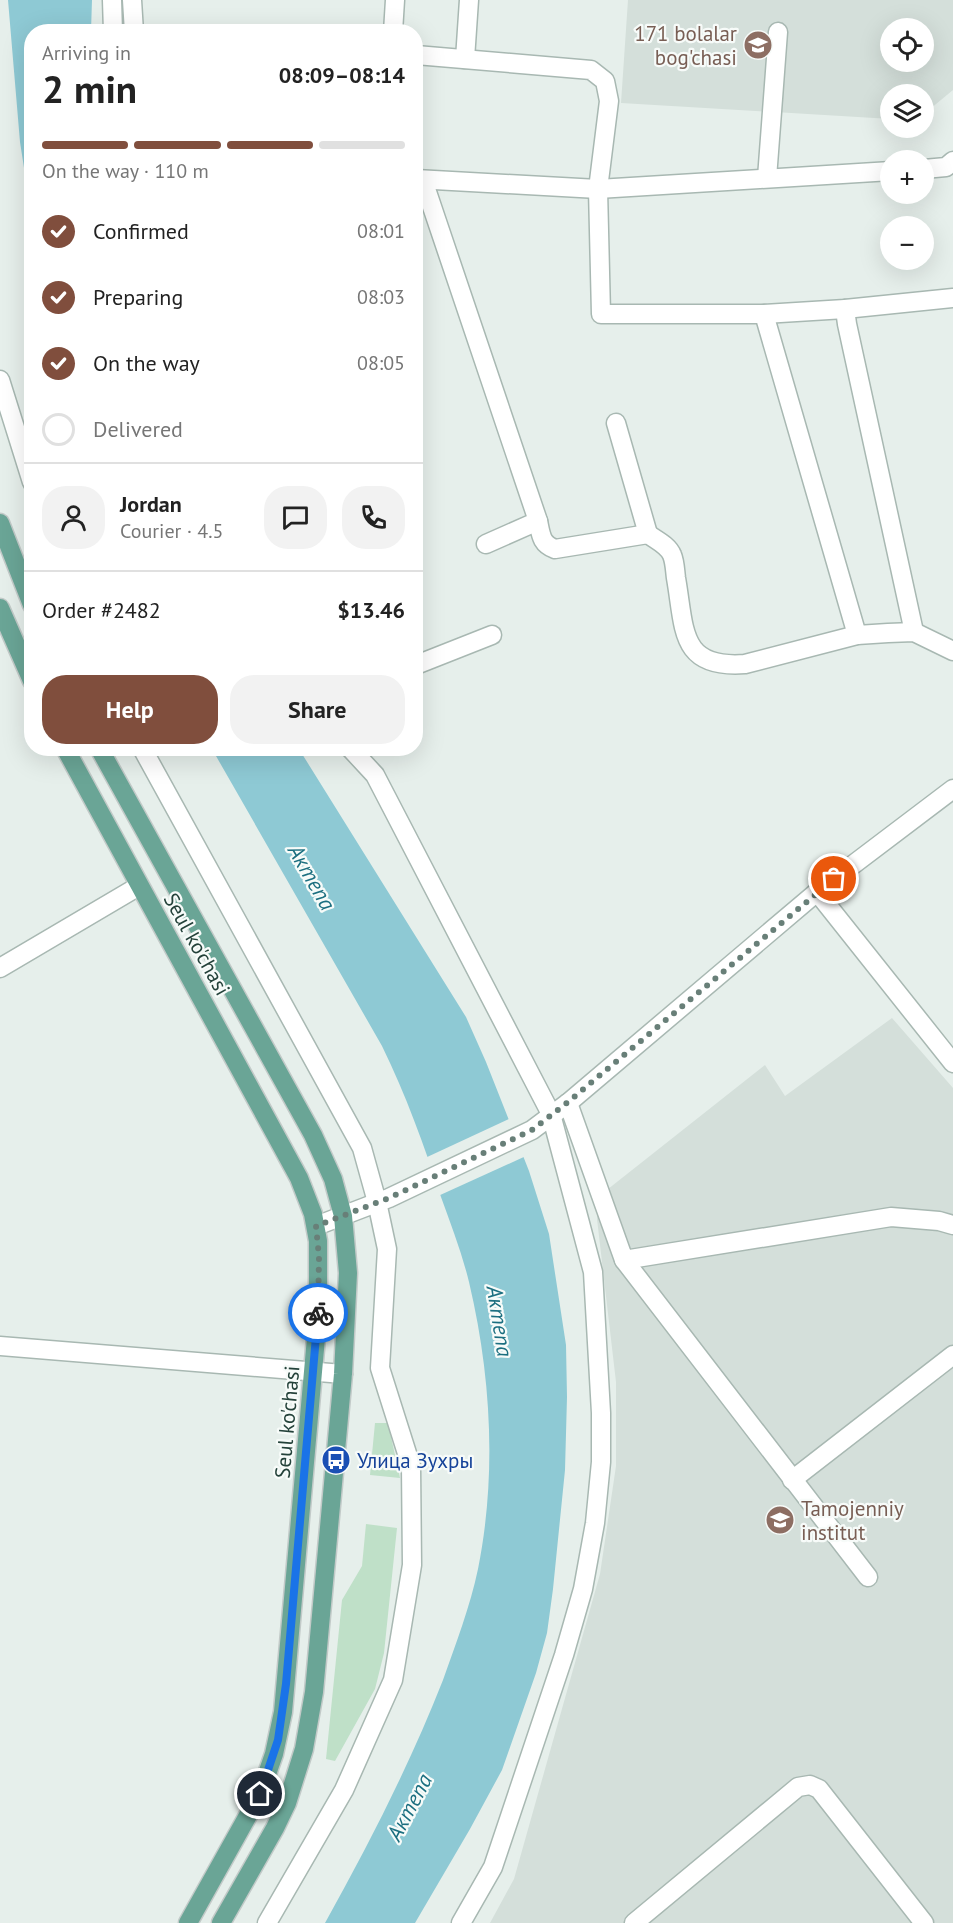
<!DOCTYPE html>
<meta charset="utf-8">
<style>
body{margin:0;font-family:"PT Sans",sans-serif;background:#f2f2f2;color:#222;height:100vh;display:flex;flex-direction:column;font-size:22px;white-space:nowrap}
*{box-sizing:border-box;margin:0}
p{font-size:20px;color:#767676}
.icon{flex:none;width:33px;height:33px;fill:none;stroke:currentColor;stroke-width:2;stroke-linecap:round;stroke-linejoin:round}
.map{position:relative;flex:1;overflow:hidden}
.drawer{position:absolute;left:24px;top:24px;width:399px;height:732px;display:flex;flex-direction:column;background:#fff;border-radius:24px;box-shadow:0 6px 24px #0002}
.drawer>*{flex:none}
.controls{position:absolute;left:880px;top:18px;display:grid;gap:12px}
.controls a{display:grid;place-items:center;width:54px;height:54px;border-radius:50%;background:#fff;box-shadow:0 6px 24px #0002;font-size:30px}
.pin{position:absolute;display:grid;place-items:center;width:51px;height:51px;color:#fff;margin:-26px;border:3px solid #fff;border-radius:50%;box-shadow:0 2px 6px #0007}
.courier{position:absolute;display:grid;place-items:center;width:60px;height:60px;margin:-30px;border:4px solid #1a73e8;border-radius:50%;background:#fff;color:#222;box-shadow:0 2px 8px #0007}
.summary em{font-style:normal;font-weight:600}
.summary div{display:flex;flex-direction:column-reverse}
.summary{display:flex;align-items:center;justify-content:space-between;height:102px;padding:0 18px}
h1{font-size:39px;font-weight:600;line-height:45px}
.bar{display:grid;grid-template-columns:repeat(4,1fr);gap:9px 6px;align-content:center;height:72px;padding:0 18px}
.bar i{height:8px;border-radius:4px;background:#e0e0e0}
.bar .active{background:#804e3d}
.bar p{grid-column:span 4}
.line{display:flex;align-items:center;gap:15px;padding:0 18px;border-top:2px solid #e0e0e0}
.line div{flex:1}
.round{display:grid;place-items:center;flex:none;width:63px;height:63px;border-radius:24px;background:#f2f2f2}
ol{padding:0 18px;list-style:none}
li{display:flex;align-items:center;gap:18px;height:66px}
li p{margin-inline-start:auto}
li .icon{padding:6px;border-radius:50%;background:#804e3d;color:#fff;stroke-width:4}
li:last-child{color:#767676}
li i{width:33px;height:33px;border:3px solid #e0e0e0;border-radius:50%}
.button{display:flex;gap:12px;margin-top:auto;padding:12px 18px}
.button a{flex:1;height:69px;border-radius:24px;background:#804e3d;color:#fff;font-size:24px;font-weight:600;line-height:69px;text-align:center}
.button a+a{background:#f2f2f2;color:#222}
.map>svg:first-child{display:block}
.built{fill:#d4dfda;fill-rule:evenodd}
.green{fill:#bfe0c8}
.water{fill:#8ec9d4}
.pier{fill:#e6efeb}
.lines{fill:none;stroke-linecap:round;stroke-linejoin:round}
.minor-casing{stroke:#a8b8b2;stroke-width:21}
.major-casing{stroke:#c2cac8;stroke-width:21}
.minor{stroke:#fff;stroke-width:18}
.major{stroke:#6aa596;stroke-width:18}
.done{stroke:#687f78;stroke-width:6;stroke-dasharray:0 10.8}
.route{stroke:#1a73e8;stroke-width:8}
.labels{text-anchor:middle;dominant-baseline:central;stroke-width:4.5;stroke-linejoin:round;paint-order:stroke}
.education-label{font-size:21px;fill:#785e54;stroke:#f7fbf9;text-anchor:end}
.street-label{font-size:21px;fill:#24423a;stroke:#f7fbf9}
.transit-label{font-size:21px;fill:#164399;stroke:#f7fbf9;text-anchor:start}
.water-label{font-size:22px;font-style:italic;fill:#1c6f80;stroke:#f7fbf9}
</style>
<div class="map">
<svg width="953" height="1923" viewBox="0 0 953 1923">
<rect width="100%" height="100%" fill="#e6efeb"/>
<g class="built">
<path d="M 628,0 L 953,0 L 953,90 L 924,114 L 924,94 L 891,94 L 891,119 L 621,103 ZM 891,28 L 924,28 L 924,62 L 891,62 Z"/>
<path d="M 892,1018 L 953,1088 L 953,1923 L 490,1923 L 514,1879 L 600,1574 L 616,1466 L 616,1382 L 597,1219 L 598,1207 L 603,1193 L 765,1065 L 785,1096 Z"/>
</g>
<g class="green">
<path d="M 375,1423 L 388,1423 L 400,1478 L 370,1475 Z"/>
<path d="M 366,1524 L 397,1528 L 384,1653 L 375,1689 L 335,1761 L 326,1759 L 342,1600 L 362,1566 Z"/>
</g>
<g class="water">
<path d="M 8,0 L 92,0 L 91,31 L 32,32 L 31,213 L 20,142 Z"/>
<path d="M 212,749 L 299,749 L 466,1017 L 486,1062 L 529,1171 L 549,1234 L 566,1345 L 567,1397 L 565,1470 L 553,1589 L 547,1633 L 536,1673 L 502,1770 L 470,1829 L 415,1923 L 325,1923 C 369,1844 410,1764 443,1680 C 456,1643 470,1607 478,1569 C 497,1474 491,1375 469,1282 C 462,1253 451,1225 441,1197 C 424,1145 406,1095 382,1046 Z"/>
</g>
<path class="pier" d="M 511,1118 L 526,1156 L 438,1196 L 425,1158 Z"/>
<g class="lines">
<g class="minor-casing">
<g id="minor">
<path d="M 112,0 L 113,32"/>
<path d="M 132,0 L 134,32"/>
<path d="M 393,32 L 395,0"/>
<path d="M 416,55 L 591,70 L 605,81 L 609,101 L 598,189 L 601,314 L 764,314 L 845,309 L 953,298"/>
<path d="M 465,59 L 469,0"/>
<path d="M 924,169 L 946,167 L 953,161"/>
<path d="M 767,178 L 778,32"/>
<path d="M 416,179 L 598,189 L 891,171"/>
<path d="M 423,180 L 538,521 L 486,544"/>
<path d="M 845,309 L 847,324 L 914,632"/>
<path d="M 764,314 L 857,635"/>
<path d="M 0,380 L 32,482"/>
<path d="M 616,423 L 648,534"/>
<path d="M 538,521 C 541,535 541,544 555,549 L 648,534 C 656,540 668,545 672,555 C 675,562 675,571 676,578 C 685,629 679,669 745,664 L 857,635 L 888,633 L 914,632 L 953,651"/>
<path d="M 416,665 L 492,635"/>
<path d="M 142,748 L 362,1148 L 377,1202 L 387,1249 L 380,1368 L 411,1466 L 412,1565 L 393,1680 L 344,1790 L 267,1923"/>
<path d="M 350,748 L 375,775 L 551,1114 L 593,1272 L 601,1413 L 601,1462 L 595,1523 L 583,1589 L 564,1655 L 493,1867 L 461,1923"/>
<path d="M 817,892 L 953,1063"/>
<path d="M 0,968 L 139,886"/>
<path d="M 568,1103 L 624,1260 L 891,1217 L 939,1221 L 953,1225"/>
<path d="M 316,1226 L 389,1198 L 532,1130 L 568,1103 L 817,892 L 953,789"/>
<path d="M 624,1260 L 868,1577"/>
<path d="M 0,1346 L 343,1374"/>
<path d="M 792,1480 L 953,1355"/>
<path d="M 634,1923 L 798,1787 L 810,1785 L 819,1789 L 924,1923"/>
</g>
</g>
<g class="major-casing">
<g id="major">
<path d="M 0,523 L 32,605"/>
<path d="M 0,608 L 32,681"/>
<path d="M 65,748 L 299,1178 L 313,1214 L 318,1241 L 318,1315 L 283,1712 L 274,1754 L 260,1794 L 188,1923"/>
<path d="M 99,748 L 313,1135 L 333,1179 L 343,1216 L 348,1273 L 343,1374 L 314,1692 L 304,1749 L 287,1803 L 275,1828 L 221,1923"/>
</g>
</g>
<use href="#minor" class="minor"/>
<use href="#major" class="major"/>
</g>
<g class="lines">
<path class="done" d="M 318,1313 L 319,1257 L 316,1226 L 389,1198 L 532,1130 L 568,1102 L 834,879"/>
<path class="route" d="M 260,1794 L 278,1740 L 286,1684 L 318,1313"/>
</g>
<defs>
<g id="school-disc" transform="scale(1.5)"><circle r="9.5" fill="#8d6e63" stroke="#f7fbf9"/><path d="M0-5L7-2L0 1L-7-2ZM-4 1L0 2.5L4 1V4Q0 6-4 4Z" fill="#fff"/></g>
<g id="bus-disc" transform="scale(1.5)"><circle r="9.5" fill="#1a4fb4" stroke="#f7fbf9"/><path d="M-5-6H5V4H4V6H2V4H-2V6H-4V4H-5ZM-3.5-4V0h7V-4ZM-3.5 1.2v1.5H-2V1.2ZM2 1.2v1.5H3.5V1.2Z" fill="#fff"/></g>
<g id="university-disc" transform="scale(1.5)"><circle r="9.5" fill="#8d6e63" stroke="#f7fbf9"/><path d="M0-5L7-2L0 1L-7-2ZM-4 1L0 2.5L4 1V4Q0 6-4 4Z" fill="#fff"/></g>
</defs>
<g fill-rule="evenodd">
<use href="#school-disc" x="758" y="45"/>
<use href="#bus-disc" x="336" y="1460"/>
<use href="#university-disc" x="780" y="1520"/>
</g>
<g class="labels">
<g class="education-label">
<text x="737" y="33">171 bolalar<tspan x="737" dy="24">bog'chasi</tspan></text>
<text x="801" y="1508" text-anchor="start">Tamojenniy<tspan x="801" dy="24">institut</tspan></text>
</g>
<g class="street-label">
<text transform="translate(197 944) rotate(61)">Seul ko'chasi</text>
<text transform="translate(287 1422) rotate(-85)">Seul ko'chasi</text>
</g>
<g class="transit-label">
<text x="357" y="1460">Улица Зухры</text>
</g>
<g class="water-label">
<text transform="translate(312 877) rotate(60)">Актепа</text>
<text transform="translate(500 1321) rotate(81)">Актепа</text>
<text transform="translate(409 1807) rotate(-62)">Актепа</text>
</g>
</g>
</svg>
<div class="controls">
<a><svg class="icon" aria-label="locate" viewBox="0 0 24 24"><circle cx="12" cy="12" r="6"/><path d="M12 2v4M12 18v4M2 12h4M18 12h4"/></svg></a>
<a><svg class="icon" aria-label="layers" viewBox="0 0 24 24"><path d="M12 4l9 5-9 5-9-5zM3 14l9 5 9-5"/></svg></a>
<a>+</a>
<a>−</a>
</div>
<div class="pin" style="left:834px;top:879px;background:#ea580c"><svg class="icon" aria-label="bag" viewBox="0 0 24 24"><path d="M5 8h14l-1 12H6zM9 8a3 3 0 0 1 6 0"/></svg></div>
<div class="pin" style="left:260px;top:1794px;background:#1f2937"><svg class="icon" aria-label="home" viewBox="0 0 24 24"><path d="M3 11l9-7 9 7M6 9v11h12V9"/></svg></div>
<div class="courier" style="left:318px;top:1313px"><svg class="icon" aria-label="bike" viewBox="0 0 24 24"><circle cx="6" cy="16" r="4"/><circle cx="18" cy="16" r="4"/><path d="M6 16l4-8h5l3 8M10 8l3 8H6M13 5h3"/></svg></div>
<section class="drawer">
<div class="summary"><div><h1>2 min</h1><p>Arriving in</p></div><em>08:09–08:14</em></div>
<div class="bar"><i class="active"></i><i class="active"></i><i class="active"></i><i></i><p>On the way · 110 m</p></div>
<ol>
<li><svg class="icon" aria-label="check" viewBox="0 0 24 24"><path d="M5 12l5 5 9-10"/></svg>Confirmed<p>08:01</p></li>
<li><svg class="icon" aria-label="check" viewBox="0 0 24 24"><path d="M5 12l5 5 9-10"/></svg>Preparing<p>08:03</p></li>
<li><svg class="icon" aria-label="check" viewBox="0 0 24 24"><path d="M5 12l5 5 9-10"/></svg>On the way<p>08:05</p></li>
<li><i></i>Delivered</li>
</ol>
<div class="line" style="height:108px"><a class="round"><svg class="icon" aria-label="person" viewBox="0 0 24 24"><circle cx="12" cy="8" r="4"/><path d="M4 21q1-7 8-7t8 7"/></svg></a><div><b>Jordan</b><p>Courier · 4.5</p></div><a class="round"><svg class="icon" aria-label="chat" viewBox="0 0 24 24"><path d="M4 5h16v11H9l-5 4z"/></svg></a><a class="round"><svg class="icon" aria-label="phone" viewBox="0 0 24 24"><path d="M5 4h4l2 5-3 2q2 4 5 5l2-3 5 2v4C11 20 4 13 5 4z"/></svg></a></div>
<div class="line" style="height:78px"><div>Order #2482</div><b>$13.46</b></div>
<div class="button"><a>Help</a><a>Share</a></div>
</section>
</div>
